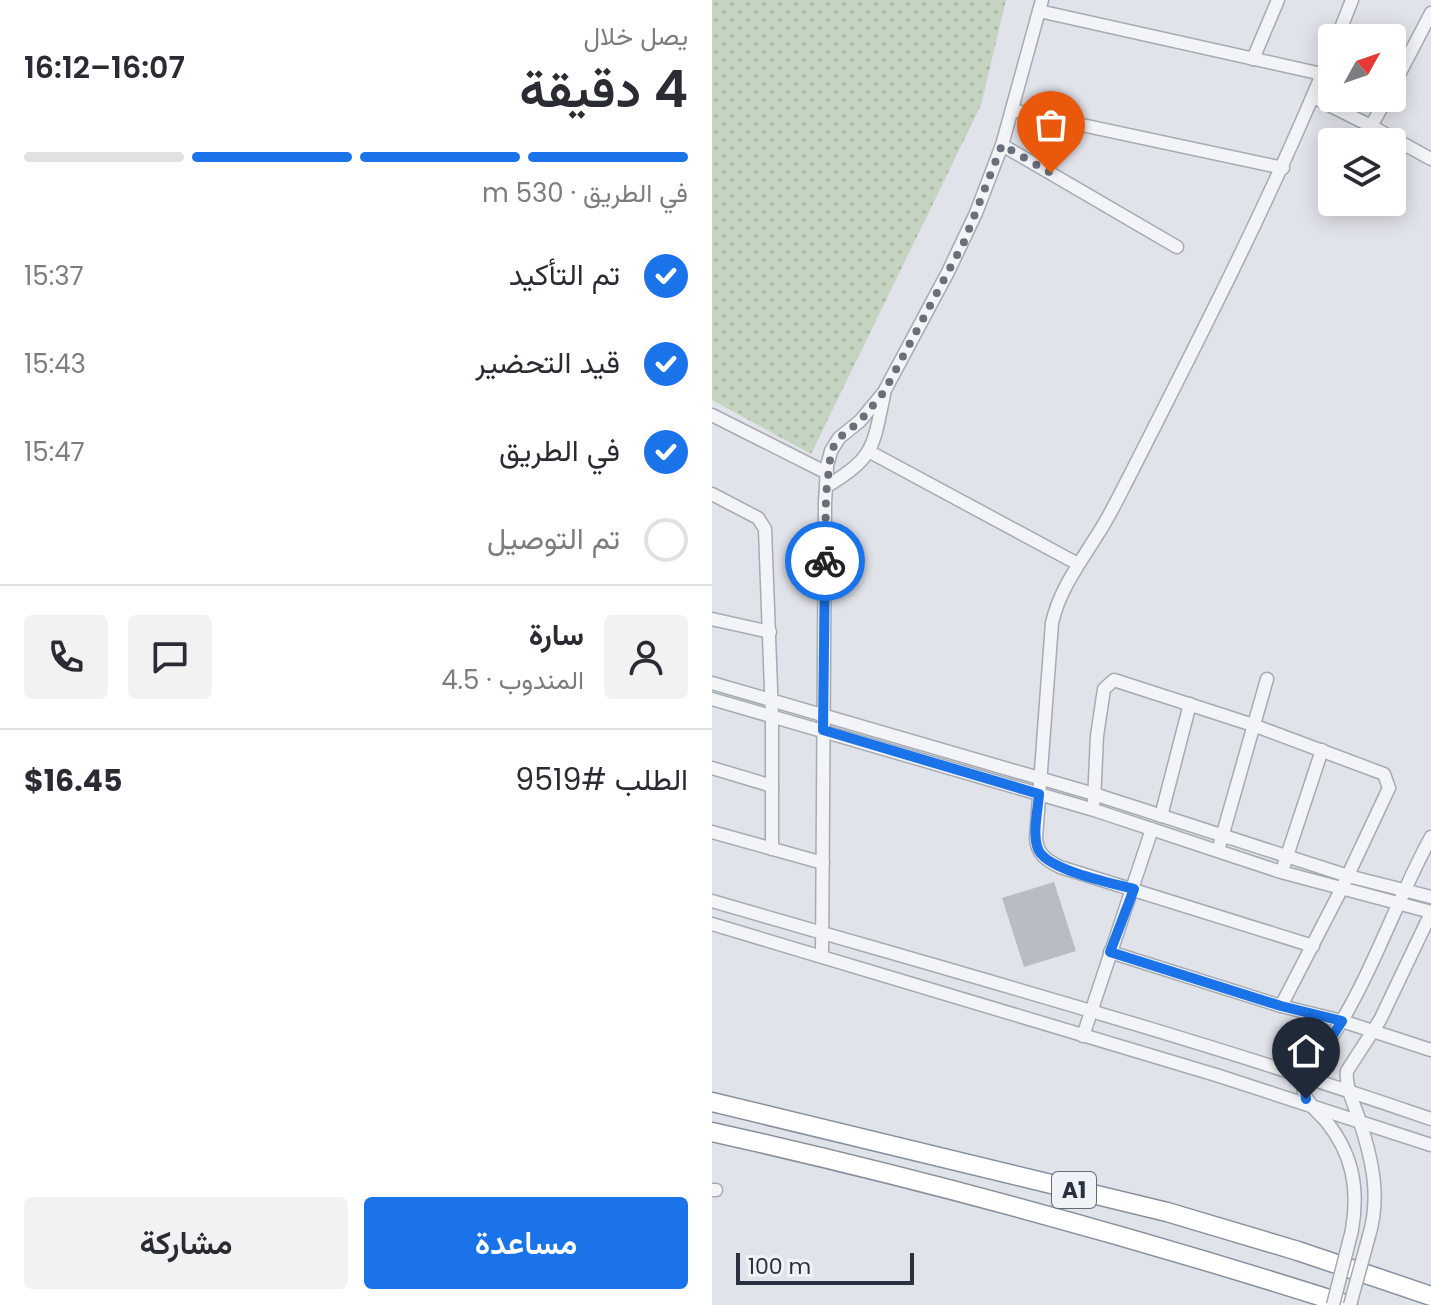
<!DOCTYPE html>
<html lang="ar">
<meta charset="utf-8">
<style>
body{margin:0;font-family:Poppins,Vazirmatn,sans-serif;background:#f2f2f3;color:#2b2b33;direction:rtl;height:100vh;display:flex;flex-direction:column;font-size:30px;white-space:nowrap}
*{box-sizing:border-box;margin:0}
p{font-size:26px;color:#7c7c81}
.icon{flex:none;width:44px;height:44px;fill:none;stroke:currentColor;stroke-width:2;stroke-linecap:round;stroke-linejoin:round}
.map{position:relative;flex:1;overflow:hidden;direction:ltr}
.side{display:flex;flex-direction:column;background:#fff;width:712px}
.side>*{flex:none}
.needle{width:52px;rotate:50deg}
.tools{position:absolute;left:606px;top:24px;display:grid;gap:16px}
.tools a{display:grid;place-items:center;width:88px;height:88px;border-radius:8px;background:#fff;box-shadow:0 4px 20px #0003;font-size:40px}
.scale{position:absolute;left:24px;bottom:20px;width:178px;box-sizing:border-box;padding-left:8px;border:4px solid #293140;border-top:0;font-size:22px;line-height:28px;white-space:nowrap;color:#293140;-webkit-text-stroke:6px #eff2f6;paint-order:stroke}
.pin{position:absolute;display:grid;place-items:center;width:68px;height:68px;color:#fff;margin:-82px -34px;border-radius:50% 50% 50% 0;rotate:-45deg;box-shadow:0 0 8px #0007}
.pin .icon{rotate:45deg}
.courier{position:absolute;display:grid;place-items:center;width:80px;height:80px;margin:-40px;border:6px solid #1a73e8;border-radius:50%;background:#fff;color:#222;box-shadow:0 2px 10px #0007}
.overview em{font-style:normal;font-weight:600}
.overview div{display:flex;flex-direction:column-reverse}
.overview{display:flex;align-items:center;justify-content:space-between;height:136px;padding:0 24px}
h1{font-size:52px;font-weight:600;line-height:60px}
.bar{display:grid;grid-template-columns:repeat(4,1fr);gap:12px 8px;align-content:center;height:96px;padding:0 24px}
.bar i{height:10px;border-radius:6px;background:#e1e1e2}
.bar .selected{background:#1a73e8}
.bar p{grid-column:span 4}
.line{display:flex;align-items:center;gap:20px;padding:0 24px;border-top:2px solid #e1e1e2}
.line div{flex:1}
.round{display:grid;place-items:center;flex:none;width:84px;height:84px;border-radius:8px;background:#f2f2f3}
ol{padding:0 24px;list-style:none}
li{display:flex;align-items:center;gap:24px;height:88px}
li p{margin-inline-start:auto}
li .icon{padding:8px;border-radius:50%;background:#1a73e8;color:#fff;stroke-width:4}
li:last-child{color:#7c7c81}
li i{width:44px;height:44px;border:4px solid #e1e1e2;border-radius:50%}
.cta{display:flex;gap:16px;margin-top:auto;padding:16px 24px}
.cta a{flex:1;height:92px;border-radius:8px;background:#1a73e8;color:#fff;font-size:32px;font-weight:600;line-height:92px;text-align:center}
.cta a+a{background:#f2f2f3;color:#2b2b33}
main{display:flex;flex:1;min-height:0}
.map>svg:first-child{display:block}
.grass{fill:url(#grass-dots)}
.building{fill:#b7bcc5}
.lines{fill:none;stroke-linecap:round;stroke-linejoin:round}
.minor-casing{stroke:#a5aab3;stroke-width:15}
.highway-casing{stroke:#88909f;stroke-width:21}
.minor{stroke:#f3f4f7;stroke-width:12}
.highway{stroke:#fff;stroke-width:18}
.minor-bridge-casing{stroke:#a5aab3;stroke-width:15;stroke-linecap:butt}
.minor-bridge{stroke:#f3f4f7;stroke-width:12}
.done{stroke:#696f7b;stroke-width:8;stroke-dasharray:0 14.4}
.route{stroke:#1a73e8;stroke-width:10}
.labels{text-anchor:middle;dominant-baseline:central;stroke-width:8;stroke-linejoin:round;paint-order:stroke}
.shield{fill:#eff2f6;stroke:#646b77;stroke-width:2}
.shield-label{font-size:22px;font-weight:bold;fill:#293140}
</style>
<main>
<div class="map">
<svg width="719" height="1305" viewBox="0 0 719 1305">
<defs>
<pattern id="grass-dots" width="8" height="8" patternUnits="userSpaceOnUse" patternTransform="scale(2)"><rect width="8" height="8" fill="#c5d3c1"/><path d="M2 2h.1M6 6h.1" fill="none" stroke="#a9b6a7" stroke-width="1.8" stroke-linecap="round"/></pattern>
</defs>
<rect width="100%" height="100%" fill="#e0e3e9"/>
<path class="grass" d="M 0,0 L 294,0 L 269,105 L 99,454 L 0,400 Z"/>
<path class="building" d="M 342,882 L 364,951 L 312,967 L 290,898 Z"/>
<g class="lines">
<g class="minor-casing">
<g id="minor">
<path d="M 327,11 L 610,74"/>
<path d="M 625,38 L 640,0"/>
<path d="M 541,59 L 566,0"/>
<path d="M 680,88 L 719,13"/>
<path d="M 601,97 L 659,126 L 675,98"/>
<path d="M 300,110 L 571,168"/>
<path d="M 659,126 L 719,159"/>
<path d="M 290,145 L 465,247"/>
<path d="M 0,415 L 115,473"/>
<path d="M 158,452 L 366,564"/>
<path d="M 115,486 C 163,458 161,446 172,395"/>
<path d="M 0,494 L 46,518 L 53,529 L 60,716 L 60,849"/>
<path d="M 0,619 L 58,632"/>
<path d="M 0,683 L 382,794 L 636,876 L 719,897"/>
<path d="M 0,699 L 382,810 L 569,872 L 719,912"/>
<path d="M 0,768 L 60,786"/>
<path d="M 382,801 L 385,736 L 392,689 L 402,680 L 541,725 L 672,774 L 677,788 L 630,888 L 569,1006"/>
<path d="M 449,816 L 478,704"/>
<path d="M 0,832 L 111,863"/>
<path d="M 508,844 L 555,679"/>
<path d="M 572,865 L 610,750"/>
<path d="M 0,901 C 240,971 482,1037 719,1119"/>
<path d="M 0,924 L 504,1075 L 719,1145"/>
<path d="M 601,946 L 348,867 C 334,860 325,854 324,838 L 340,623 C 347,591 367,564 384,537 C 398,516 408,494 419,473 C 490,333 561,195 620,50"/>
<path d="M 398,952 L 569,1006 L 630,1021 L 719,1050"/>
<path d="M 110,956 L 113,503 L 115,466 L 119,451 L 127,438 L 148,421 L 172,392 L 236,272 L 264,213 L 290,145 L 330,0"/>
<path d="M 371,1036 L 440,829"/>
<path d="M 0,1190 L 4,1190"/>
<path d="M 640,1230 C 647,1189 641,1154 614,1121 C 607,1113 595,1104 592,1092 C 589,1071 614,1046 625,1029 C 662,969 685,899 719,837"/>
<path d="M 657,1236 C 669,1196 660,1158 647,1119 C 642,1104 633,1086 635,1071 L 668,1020 L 719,913"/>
</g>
</g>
<g class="highway-casing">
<g id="highway">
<path d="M 0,1102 L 455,1212 L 586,1251 L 719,1296"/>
<path d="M 0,1132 C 215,1180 426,1238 636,1305"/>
</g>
</g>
<use href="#minor" class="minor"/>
<use href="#highway" class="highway"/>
<g class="minor-bridge-casing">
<g id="minor-bridge">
<path d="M 621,1305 L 640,1230"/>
<path d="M 638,1305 L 657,1236"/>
</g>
</g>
<use href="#minor-bridge" class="minor-bridge"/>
</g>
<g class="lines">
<path class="done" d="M 113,561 L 114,495 L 119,451 L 127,438 L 148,421 L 172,392 L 252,242 L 290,145 L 339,173"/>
<path class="route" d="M 113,561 L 111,730 L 327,794 C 326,810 320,834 326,849 C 334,870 400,883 422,889 L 398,952 L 569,1006 L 630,1021 L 594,1077 L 592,1084 L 594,1099"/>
</g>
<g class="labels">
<rect class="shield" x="340" y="1172" width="44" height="36" rx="6"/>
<g class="shield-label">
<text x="362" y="1190">A1</text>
</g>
</g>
</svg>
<div class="tools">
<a><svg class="needle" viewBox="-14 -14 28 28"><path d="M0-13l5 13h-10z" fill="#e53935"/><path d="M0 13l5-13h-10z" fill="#7c7c81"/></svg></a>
<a><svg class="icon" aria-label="layers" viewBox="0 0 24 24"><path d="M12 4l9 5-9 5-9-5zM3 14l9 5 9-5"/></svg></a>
</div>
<div class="scale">100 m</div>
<div class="pin" style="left:339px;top:173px;background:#ea580c"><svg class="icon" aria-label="bag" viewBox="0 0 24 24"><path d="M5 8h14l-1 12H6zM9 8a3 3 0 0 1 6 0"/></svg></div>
<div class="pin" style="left:594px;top:1099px;background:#1f2937"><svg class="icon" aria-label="home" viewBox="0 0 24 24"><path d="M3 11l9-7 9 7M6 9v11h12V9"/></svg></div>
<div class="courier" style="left:113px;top:561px"><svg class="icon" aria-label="bike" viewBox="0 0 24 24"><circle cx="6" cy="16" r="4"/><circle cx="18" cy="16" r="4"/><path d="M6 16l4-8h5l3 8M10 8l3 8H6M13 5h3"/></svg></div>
</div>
<section class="side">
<div class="overview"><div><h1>4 دقيقة</h1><p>يصل خلال</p></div><em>16:07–16:12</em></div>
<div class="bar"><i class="selected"></i><i class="selected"></i><i class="selected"></i><i></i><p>في الطريق · 530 m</p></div>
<ol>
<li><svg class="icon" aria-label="check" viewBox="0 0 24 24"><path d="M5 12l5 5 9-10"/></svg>تم التأكيد<p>15:37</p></li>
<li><svg class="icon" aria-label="check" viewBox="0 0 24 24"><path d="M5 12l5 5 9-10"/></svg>قيد التحضير<p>15:43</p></li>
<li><svg class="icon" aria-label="check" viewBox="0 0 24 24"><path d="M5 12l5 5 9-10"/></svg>في الطريق<p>15:47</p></li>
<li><i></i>تم التوصيل</li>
</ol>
<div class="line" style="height:144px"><a class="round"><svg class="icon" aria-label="person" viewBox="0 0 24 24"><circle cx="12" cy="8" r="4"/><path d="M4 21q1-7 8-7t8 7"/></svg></a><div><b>سارة</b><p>المندوب · 4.5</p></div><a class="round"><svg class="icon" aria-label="chat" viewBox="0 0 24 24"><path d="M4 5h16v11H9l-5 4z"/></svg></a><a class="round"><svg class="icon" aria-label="phone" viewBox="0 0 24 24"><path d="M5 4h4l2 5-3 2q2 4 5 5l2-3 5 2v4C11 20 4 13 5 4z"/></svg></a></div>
<div class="line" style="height:104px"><div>الطلب #9519</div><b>$16.45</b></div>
<div class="cta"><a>مساعدة</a><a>مشاركة</a></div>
</section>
</main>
